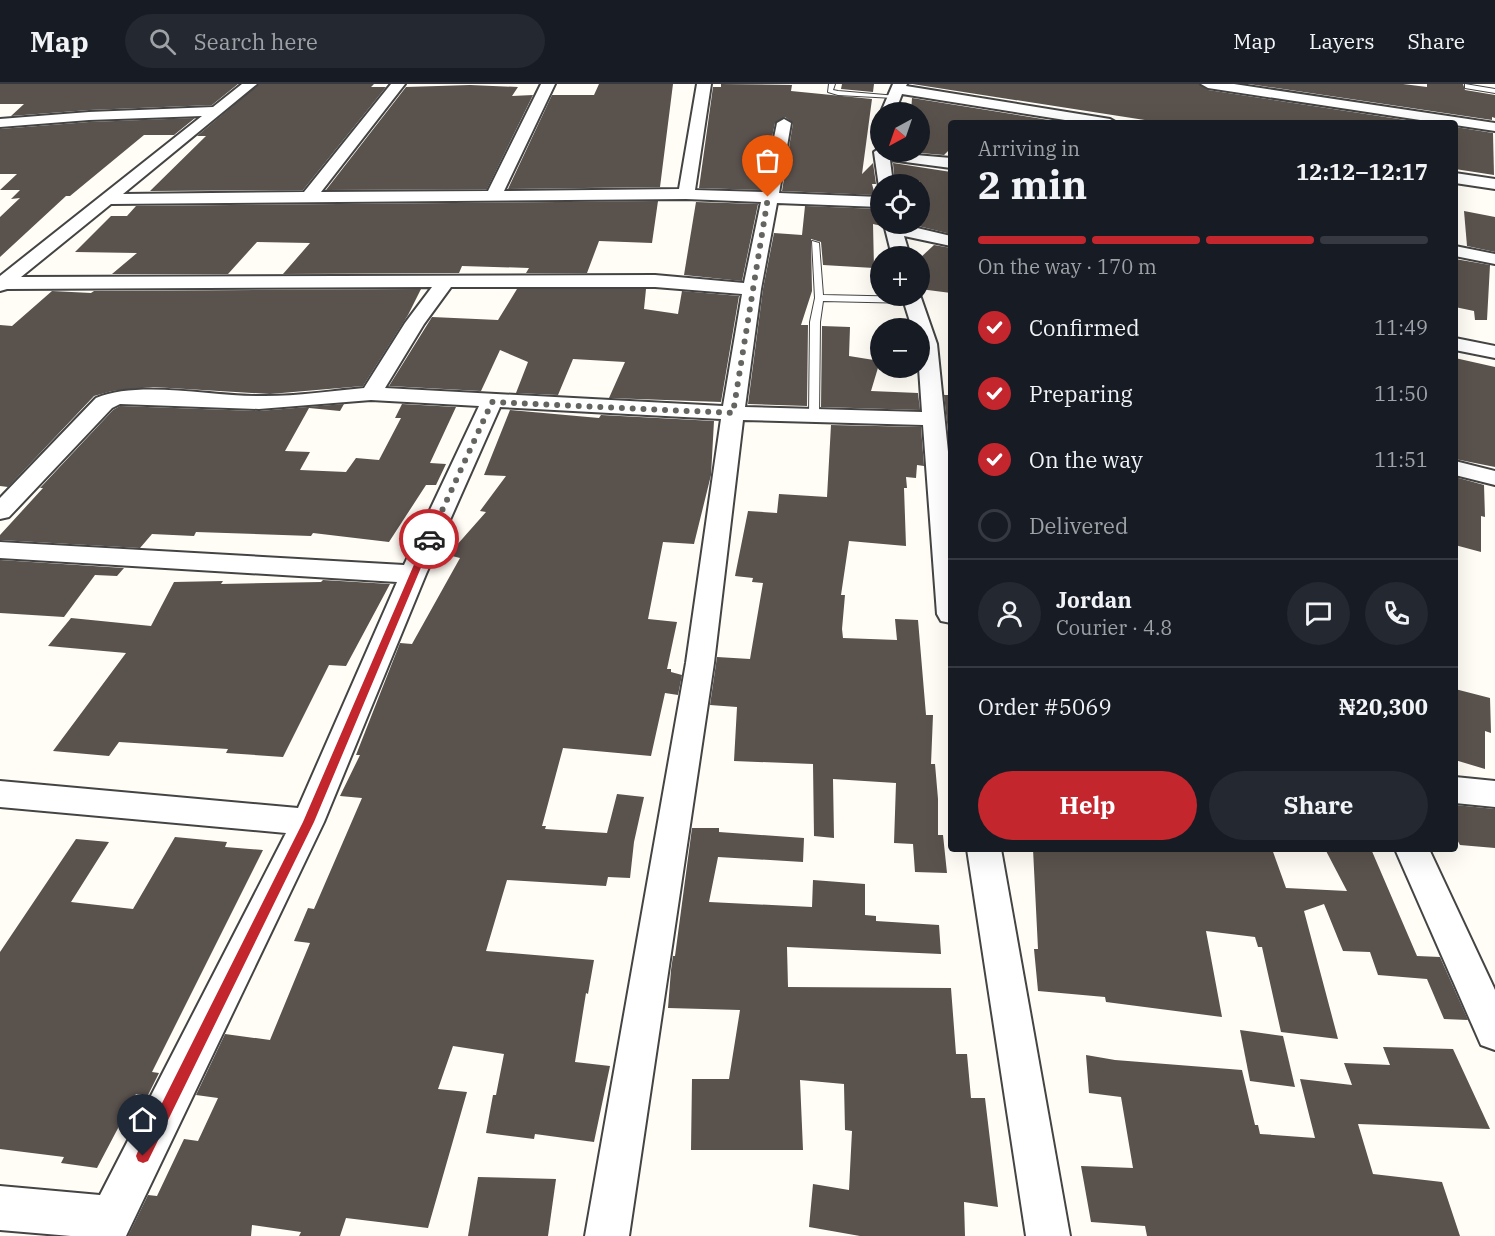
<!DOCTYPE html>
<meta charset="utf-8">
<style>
body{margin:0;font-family:"IBM Plex Serif",serif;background:#242831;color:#f1f3f6;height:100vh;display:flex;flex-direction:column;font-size:22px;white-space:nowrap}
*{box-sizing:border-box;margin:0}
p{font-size:20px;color:#9ea1a6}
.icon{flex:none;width:33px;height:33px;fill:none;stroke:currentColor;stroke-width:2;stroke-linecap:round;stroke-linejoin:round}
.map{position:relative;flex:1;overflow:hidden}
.drawer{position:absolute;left:948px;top:36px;width:510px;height:732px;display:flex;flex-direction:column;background:#171b24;border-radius:6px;box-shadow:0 6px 24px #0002}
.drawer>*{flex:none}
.needle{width:39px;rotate:220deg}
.fabs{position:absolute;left:870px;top:18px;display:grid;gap:12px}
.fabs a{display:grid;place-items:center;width:60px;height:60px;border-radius:50%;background:#171b24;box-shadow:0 6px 24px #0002;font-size:30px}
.pin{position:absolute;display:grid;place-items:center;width:51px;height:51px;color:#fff;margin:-62px -26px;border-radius:50% 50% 50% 0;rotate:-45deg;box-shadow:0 0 6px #0007}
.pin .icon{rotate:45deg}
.courier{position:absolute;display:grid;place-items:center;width:60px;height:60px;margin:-30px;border:4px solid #c4262e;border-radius:50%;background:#fff;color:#222;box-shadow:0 2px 8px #0007}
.summary em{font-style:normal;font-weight:800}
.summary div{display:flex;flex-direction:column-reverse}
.summary{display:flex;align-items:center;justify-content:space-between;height:102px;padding:0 30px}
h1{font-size:39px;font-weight:800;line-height:45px}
.bar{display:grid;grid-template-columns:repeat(4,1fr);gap:9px 6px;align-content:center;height:72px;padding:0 30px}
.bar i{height:8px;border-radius:4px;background:#363941}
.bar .current{background:#c4262e}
.bar p{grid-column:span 4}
.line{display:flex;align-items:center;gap:15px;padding:0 30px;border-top:2px solid #363941}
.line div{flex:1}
.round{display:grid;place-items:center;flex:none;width:63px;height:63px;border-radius:32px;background:#242831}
ol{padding:0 30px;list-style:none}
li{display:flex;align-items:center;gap:18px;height:66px}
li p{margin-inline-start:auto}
li .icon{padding:6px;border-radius:50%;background:#c4262e;color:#fff;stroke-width:4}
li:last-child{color:#9ea1a6}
li i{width:33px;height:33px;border:3px solid #363941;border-radius:50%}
.cta{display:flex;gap:12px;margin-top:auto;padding:12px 30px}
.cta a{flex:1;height:69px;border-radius:36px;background:#c4262e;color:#fff;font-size:24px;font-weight:800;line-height:69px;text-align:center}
.cta a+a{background:#242831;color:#f1f3f6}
header{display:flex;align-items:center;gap:36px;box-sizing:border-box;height:84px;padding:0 30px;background:#171b24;border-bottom:2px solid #363941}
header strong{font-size:28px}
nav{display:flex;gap:33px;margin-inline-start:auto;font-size:21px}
.search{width:420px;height:54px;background:#242831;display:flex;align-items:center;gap:15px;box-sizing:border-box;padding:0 21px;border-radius:33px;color:#9ea1a6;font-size:22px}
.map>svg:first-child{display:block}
.building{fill:#5a524d}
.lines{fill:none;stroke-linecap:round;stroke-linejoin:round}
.service-casing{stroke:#444;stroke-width:2}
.minor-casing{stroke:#444;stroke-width:4}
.service{fill:#fff;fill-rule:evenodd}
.minor{fill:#fff;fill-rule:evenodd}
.route{fill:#c4262e}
.done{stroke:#646461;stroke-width:6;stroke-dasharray:0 10.8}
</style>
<header>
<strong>Map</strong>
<div class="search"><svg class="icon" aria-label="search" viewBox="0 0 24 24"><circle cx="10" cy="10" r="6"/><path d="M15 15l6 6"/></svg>Search here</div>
<nav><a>Map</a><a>Layers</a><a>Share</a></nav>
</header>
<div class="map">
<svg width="1495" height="1152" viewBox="0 0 1495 1152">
<rect width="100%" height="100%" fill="#fffdf5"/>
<g class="building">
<path d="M 0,0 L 238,0 L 212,21 L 89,26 L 11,32 L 24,20 L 0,20 Z"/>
<path d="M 259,0 L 374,0 L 371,3 L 386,3 L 303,106 L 150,107 L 206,52 L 197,52 Z"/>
<path d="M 599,0 L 673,0 L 660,103 L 508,105 L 552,11 L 594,11 Z"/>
<path d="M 721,0 L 792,1 L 791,7 L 872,15 L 862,90 L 873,79 L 876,100 L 872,100 L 875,111 L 782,107 L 793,39 L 785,33 L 775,39 L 761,106 L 699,104 L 713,3 L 721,3 Z"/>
<path d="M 842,0 L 874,0 L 873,8 L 841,5 Z"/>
<path d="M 912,0 L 1199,0 L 1208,6 L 1425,39 L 1164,39 Z"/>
<path d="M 1249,0 L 1403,0 L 1427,3 L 1427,0 L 1463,0 L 1465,6 L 1495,11 L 1495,34 L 1492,33 L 1492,36 Z"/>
<path d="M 470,1 L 518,3 L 512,12 L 533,11 L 487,105 L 326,106 L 406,3 Z"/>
<path d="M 912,14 L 1055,37 L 1053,39 L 951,39 L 951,64 L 944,71 L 920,69 L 920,28 L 911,28 Z"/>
<path d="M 195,34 L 174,51 L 144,51 L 70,112 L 66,112 L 0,173 L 0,133 L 20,114 L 11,115 L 20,106 L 0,106 L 17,90 L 0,90 L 0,45 L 89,38 Z"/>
<path d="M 1455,43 L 1493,49 L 1494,91 L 1455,85 Z"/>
<path d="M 893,79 L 951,88 L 951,150 L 914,141 L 920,140 L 920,97 L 916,100 L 895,100 Z"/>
<path d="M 658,117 L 652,159 L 599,157 L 587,189 L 526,189 L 529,184 L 462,182 L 459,189 L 283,190 L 310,159 L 257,158 L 228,190 L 112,190 L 137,169 L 75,168 L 111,132 L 127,132 L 136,122 Z"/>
<path d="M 696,118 L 758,120 L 742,197 L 684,191 Z"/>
<path d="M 805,122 L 878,125 L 882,142 L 873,140 L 874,184 L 823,181 L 821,158 L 811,155 L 812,207 L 801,241 L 808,241 L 807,322 L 748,320 L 763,205 L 774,149 L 802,151 Z"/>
<path d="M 1464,127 L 1495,133 L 1495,168 L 1467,162 Z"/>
<path d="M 934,161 L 951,164 L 951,209 L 920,205 L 920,174 Z"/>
<path d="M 1455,175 L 1490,181 L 1487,236 L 1475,236 L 1474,227 L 1455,223 Z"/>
<path d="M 421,205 L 408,231 L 363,302 L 270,310 L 153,303 L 112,307 L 94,312 L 8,403 L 0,402 L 0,241 L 12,242 L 52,207 L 91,209 L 94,207 Z"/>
<path d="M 517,205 L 646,205 L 644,225 L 678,230 L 682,207 L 739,212 L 721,318 L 609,314 L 625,278 L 573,275 L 558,311 L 516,309 L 528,278 L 500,266 L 481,307 L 389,302 L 432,233 L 498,236 Z"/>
<path d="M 822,242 L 850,243 L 849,272 L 880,277 L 871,307 L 918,309 L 920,326 L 821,323 Z"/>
<path d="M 1455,274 L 1495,283 L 1495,383 L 1455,375 Z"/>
<path d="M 944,311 L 951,311 L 951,375 Z"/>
<path d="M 344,320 L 340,327 L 309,324 L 285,367 L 310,368 L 300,386 L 346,388 L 356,374 L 379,376 L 401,334 L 395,334 L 402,320 L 456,323 L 430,379 L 446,380 L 436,401 L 426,401 L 389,458 L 313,449 L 311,452 L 196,448 L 194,452 L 152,450 L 140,464 L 0,456 L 0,451 L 43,404 L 40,404 L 113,326 L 120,322 L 259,327 Z"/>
<path d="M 510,326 L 599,334 L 601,331 L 714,337 L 711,391 L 694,460 L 663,458 L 648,535 L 677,538 L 667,585 L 671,585 L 671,588 L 682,591 L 678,611 L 665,609 L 651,672 L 563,664 L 542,742 L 546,742 L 545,745 L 607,749 L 617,710 L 644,713 L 634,758 L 630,794 L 608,793 L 606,802 L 507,796 L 486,867 L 594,876 L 588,910 L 586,909 L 575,978 L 610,982 L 594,1058 L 535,1050 L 534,1055 L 486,1049 L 493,1011 L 496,1011 L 504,970 L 453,962 L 438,1005 L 467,1008 L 428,1144 L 346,1134 L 340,1152 L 299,1152 L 301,1148 L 252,1141 L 251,1152 L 128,1152 L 148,1111 L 157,1112 L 184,1055 L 198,1057 L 218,1014 L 196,1011 L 225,950 L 270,956 L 310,859 L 294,857 L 308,824 L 314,825 L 362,714 L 340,712 L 360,671 L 356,671 L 400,559 L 412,560 L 460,474 L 448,471 L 486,428 L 480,427 L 506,392 L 484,391 Z"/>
<path d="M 831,341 L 921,343 L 924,382 L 917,381 L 916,394 L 906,393 L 907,404 L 904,404 L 906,462 L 849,457 L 841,511 L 845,511 L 842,545 L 843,554 L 897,556 L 895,535 L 918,536 L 926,631 L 933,631 L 931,680 L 935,680 L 938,715 L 938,751 L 943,751 L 947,789 L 915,788 L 913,760 L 894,759 L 896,699 L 833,695 L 834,754 L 814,752 L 813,680 L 734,677 L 737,623 L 710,621 L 717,573 L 750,575 L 763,499 L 752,498 L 753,494 L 735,492 L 748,427 L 777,429 L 779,410 L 827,413 Z"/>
<path d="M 1455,393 L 1484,401 L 1485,433 L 1481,432 L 1481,468 L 1455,461 Z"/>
<path d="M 0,476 L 124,484 L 117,492 L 95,491 L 64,533 L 0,529 Z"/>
<path d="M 323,496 L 390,500 L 346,582 L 329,581 L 283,673 L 226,669 L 228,665 L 119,658 L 109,672 L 53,667 L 126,569 L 48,562 L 71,534 L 151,542 L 174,498 L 223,497 L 221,500 L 321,498 Z"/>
<path d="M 1455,605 L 1490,614 L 1491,649 L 1485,647 L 1485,685 L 1455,676 Z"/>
<path d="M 1455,721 L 1495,725 L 1495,764 L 1460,761 L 1455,752 Z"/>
<path d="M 692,744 L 719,744 L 719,748 L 804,754 L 803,778 L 718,773 L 709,818 L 812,823 L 813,796 L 865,800 L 865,831 L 876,832 L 876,837 L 939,841 L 941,870 L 787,863 L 788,903 L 951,904 L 956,970 L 967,970 L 971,1014 L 985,1014 L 998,1123 L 964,1118 L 965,1152 L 860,1152 L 809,1143 L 813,1100 L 849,1106 L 852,1047 L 845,1046 L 844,1000 L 800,996 L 803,1066 L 691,1066 L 692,995 L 729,995 L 740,926 L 668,924 L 671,886 L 673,872 L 675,872 Z"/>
<path d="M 175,753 L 227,758 L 225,763 L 263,766 L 152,988 L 159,989 L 148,1011 L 136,1010 L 97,1084 L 61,1079 L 64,1073 L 0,1065 L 0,868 L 76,755 L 109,758 L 71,818 L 133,825 Z"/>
<path d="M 1033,765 L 1272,765 L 1286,804 L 1347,807 L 1325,765 L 1371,765 L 1417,872 L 1440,873 L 1468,936 L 1444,935 L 1427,895 L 1378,891 L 1370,868 L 1343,867 L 1324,820 L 1304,827 L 1338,955 L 1281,948 L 1262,863 L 1258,863 L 1255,853 L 1206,847 L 1222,933 L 1106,918 L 1105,913 L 1038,907 L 1034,865 L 1038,865 Z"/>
<path d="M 1240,946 L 1283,952 L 1295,1003 L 1250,997 Z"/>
<path d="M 1383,963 L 1453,965 L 1490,1045 L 1358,1040 L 1373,1090 L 1442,1098 L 1460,1152 L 1147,1152 L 1145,1142 L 1091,1138 L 1081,1082 L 1133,1084 L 1121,1013 L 1089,1009 L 1086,971 L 1115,976 L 1242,986 L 1255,1041 L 1258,1041 L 1260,1050 L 1315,1054 L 1300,995 L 1352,1001 L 1344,979 L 1390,981 Z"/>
<path d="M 478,1093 L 556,1095 L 548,1152 L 468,1152 Z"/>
</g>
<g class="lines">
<g class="service-casing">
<g id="service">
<path d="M 829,0 L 835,0 L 833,6 L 838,7 L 897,12 L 894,14 L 838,11 L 828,8 Z"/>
<path d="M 1465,0 L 1495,5 L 1495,9 L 1465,4 Z"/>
<path d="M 812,157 L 819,159 L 823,211 L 912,213 L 916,216 L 912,219 L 823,217 L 820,238 L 819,332 L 814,335 L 809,332 L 810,238 L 815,214 Z"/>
</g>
</g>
<g class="minor-casing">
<g id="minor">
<path d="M 242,0 L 257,0 L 123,110 L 304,108 L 391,0 L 405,0 L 321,108 L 488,107 L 541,0 L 555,0 L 504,107 L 679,105 L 697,0 L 711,0 L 695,106 L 763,108 L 777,39 L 784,35 L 791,39 L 779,109 L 880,113 L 880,123 L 777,119 L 761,205 L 745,323 L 922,328 L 919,284 L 920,244 L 912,244 L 902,212 L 920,211 L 937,260 L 951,397 L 951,539 L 941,537 L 937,530 L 923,341 L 743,336 L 714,579 L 629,1152 L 585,1152 L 686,579 L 721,335 L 500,323 L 426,490 L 324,738 L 126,1152 L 71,1152 L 0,1146 L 0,1102 L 100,1111 L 286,749 L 0,723 L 0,697 L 298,724 L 397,498 L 0,474 L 0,458 L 404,481 L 479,322 L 371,316 L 259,325 L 120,320 L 112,324 L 9,433 L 0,435 L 0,414 L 96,314 C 138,296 211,312 257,312 C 293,313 329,307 364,304 L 405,239 L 432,203 L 7,205 L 0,207 L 0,192 L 202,32 L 89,36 L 0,43 L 0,35 L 89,28 L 213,23 ZM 686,115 L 761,118 L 744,199 L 655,191 L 21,193 L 111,120 ZM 451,203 L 655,203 L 742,210 L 723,322 L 385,304 L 424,240 Z"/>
<path d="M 893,0 L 907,0 L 906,2 L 1110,35 L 1117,39 L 1084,39 L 902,10 L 895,28 L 881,28 Z"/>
<path d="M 1201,0 L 1234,0 L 1495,39 L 1495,47 L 1455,41 L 1455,39 L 1440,39 L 1208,4 Z"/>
<path d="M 880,64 L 880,68 L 951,74 L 951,84 L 890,76 L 893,100 L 880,100 L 879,103 L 874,68 Z"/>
<path d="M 1455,89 L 1495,95 L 1495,105 L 1455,99 Z"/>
<path d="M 884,140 L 900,140 L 951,152 L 951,162 L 904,152 L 910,172 L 892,172 Z"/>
<path d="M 1455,162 L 1495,170 L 1495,180 L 1455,172 Z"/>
<path d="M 1455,254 L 1495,262 L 1495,274 L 1455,266 Z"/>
<path d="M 1455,377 L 1495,387 L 1495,401 L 1455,391 Z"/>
<path d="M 1455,693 L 1495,697 L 1495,723 L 1455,719 Z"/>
<path d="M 967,765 L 1001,765 L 1070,1152 L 1026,1152 Z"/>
<path d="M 1395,765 L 1429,765 L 1495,906 L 1495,966 L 1481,961 Z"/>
</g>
</g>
<use href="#service" class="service"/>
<use href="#minor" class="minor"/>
</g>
<path class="route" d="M 429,452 L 433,455 L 314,738 L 148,1077 L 143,1079 L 138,1077 L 136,1072 L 138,1067 L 303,738 L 425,455 Z"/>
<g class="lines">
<path class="done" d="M 429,455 L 492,318 L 733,329 L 768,113"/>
</g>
</svg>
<div class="fabs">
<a><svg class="needle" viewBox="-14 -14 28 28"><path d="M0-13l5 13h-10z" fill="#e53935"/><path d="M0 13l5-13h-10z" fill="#9ea1a6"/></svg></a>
<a><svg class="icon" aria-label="locate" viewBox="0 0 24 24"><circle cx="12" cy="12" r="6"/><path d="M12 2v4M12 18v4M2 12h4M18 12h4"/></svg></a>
<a>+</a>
<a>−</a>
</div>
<div class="pin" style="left:768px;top:113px;background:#ea580c"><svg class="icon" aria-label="bag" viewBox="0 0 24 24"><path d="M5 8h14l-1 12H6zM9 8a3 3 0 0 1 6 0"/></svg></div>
<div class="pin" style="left:143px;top:1072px;background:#1f2937"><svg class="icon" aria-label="home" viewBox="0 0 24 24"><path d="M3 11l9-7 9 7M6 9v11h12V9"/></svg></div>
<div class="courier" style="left:429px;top:455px"><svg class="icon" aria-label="car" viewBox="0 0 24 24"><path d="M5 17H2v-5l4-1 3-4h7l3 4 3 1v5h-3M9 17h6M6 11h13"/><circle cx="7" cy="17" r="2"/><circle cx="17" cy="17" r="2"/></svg></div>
<section class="drawer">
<div class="summary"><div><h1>2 min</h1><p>Arriving in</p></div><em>12:12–12:17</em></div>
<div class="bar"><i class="current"></i><i class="current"></i><i class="current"></i><i></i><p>On the way · 170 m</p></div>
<ol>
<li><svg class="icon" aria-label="check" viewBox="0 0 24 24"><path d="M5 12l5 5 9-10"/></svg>Confirmed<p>11:49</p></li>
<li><svg class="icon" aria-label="check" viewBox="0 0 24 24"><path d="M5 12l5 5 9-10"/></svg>Preparing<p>11:50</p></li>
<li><svg class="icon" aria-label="check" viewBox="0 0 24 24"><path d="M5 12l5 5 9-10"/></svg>On the way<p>11:51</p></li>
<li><i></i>Delivered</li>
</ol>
<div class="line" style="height:108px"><a class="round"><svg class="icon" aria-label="person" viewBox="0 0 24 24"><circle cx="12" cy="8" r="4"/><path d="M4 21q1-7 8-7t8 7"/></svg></a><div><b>Jordan</b><p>Courier · 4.8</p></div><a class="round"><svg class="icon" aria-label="chat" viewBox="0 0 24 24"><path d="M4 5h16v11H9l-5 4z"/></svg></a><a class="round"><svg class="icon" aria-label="phone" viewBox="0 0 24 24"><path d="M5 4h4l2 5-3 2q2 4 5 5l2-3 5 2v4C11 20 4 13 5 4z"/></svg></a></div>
<div class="line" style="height:78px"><div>Order #5069</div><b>₦20,300</b></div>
<div class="cta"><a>Help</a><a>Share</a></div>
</section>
</div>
